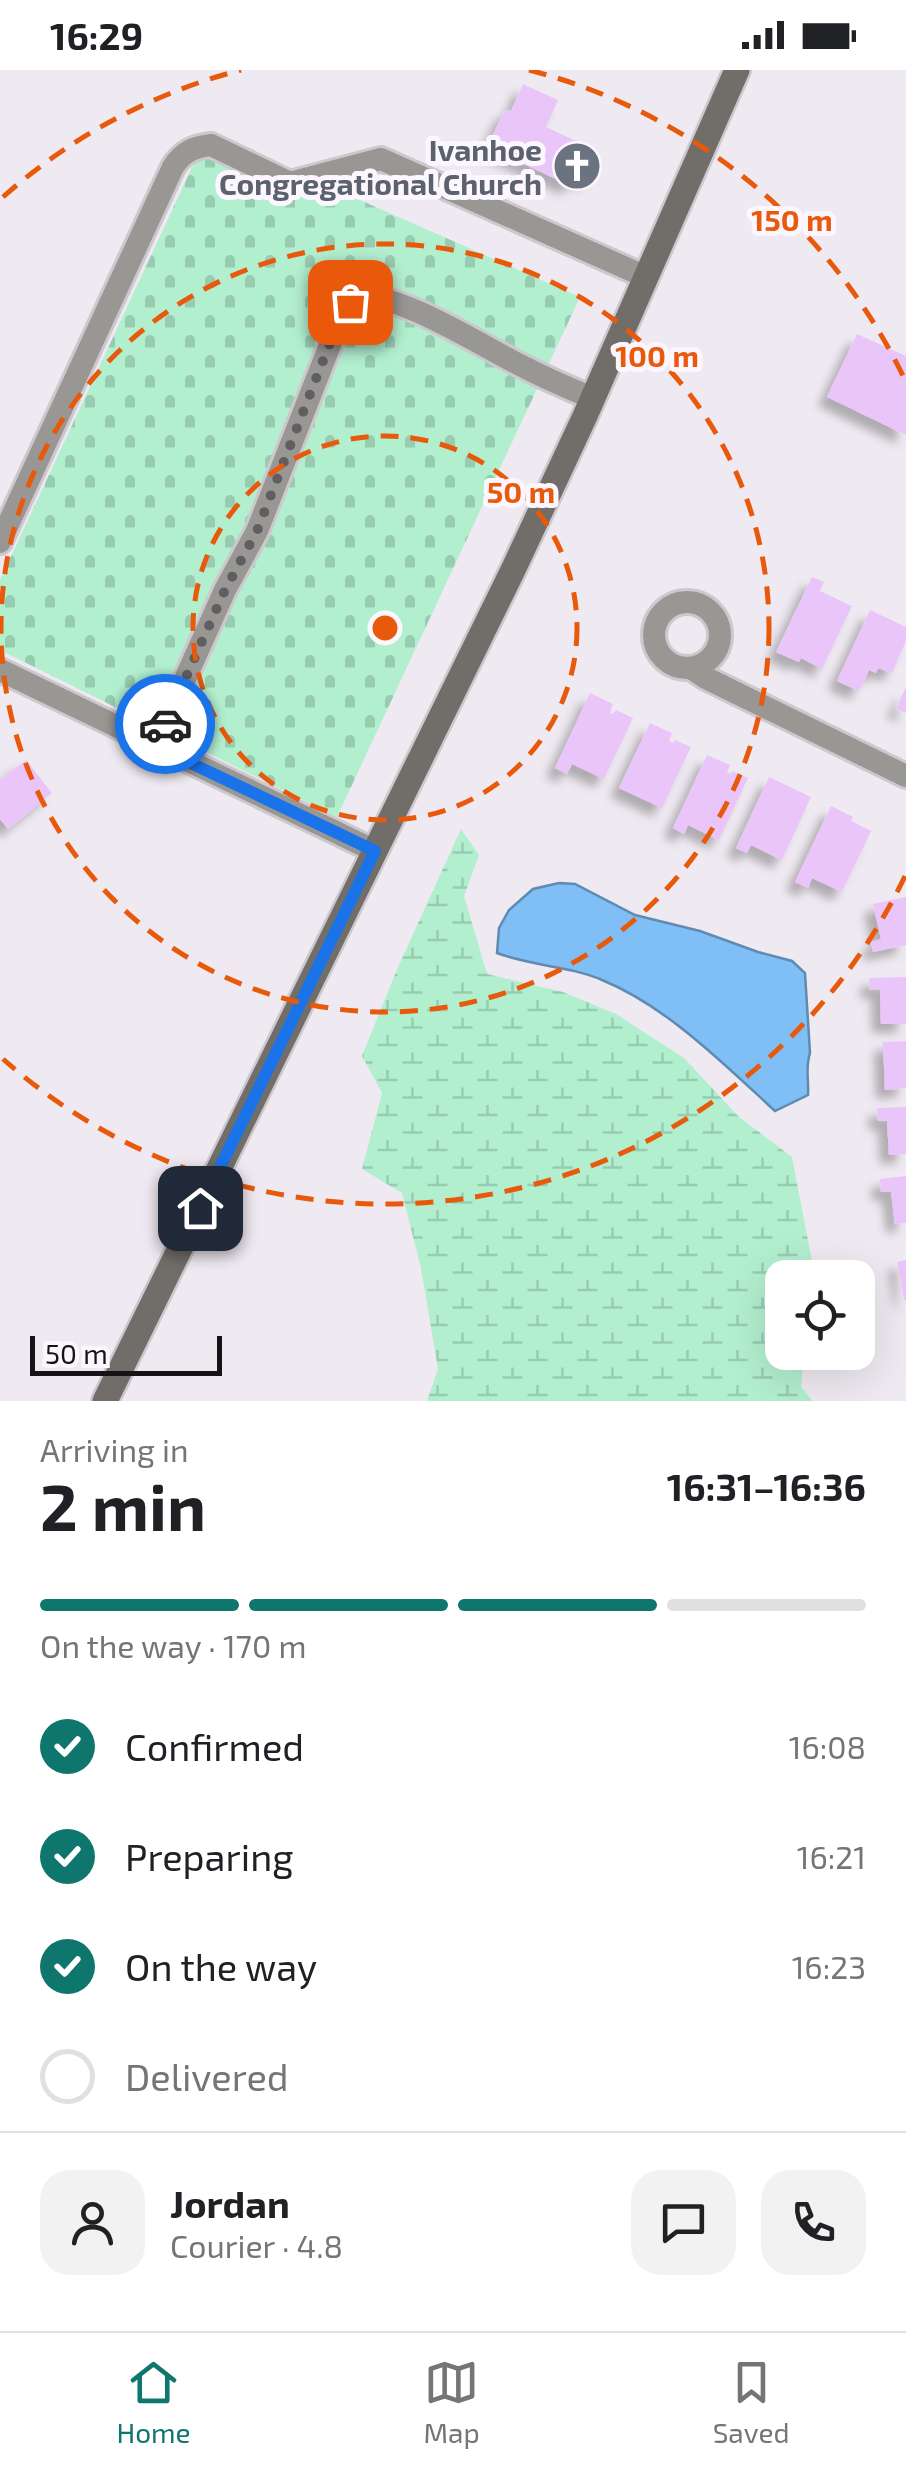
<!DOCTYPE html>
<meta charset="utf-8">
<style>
body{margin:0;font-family:"Exo 2",sans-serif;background:#f2f2f2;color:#202124;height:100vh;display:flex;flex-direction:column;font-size:38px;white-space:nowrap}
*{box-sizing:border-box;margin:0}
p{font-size:32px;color:#757577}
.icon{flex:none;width:55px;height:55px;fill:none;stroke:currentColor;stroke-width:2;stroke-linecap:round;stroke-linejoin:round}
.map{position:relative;height:1331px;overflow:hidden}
.side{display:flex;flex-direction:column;background:#fff;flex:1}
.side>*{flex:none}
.controls{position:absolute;left:765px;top:1190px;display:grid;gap:20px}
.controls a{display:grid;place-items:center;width:110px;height:110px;border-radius:20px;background:#fff;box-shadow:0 10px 40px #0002;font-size:50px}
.scale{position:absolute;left:30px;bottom:25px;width:192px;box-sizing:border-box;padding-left:10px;border:5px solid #151316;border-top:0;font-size:28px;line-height:35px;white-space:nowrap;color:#151316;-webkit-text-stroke:8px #fcf7fe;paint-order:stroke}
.pin{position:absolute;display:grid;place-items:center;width:85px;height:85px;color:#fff;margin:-42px;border-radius:20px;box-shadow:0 5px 15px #0006}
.courier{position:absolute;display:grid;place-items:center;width:100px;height:100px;margin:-50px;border:8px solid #1a73e8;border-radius:50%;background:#fff;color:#222;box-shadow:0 2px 12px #0007}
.head em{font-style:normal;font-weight:700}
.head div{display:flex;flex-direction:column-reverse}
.head{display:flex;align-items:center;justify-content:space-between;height:170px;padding:0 40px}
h1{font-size:65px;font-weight:700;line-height:75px}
.bar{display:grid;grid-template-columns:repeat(4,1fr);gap:15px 10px;align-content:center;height:120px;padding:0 40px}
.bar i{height:12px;border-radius:8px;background:#e0e0e0}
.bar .current{background:#0f766e}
.bar p{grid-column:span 4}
.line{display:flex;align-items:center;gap:25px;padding:0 40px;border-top:2px solid #e0e0e0}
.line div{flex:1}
.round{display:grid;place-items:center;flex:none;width:105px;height:105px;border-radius:30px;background:#f2f2f2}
ol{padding:0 40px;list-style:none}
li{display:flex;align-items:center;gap:30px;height:110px}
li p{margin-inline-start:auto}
li .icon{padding:10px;border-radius:50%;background:#0f766e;color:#fff;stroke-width:4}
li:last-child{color:#757577}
li i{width:55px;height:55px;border:5px solid #e0e0e0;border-radius:50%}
.status{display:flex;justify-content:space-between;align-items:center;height:70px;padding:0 50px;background:#fff;direction:ltr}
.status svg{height:28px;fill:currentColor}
.dock{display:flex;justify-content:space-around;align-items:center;height:140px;border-top:2px solid #e0e0e0;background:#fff;font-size:28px;color:#757577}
.dock a{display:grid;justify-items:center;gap:5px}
.dock .current{color:#0f766e}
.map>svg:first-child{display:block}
.wetland{fill:url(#wetland-marsh)}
.cemetery{fill:url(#cemetery-stones)}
.water{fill:#7fbff5;stroke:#5f8bb2;stroke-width:2.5}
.building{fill:#eac5fa;filter:url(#shadow)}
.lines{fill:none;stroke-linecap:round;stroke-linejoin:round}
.minor-casing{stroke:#ccc8ce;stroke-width:28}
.secondary-casing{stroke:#ccc8ce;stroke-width:30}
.minor{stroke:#989794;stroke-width:22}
.secondary{stroke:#716e6a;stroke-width:25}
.done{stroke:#615e63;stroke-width:10;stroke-dasharray:0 18}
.route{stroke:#1a73e8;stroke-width:12}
.ring{fill:none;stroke:#e8590c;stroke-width:5;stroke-dasharray:18 12}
.labels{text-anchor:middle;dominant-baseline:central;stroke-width:10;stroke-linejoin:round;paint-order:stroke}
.worship-label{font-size:30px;font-weight:bold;fill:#5b616d;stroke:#fcf7fe;text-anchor:end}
.centre{fill:#e8590c;stroke:#fcf7fe;stroke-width:5}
.ring-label{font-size:30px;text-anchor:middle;font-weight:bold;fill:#e8590c;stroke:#fcf7fe;stroke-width:10;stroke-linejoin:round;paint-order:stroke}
</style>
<div class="status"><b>16:29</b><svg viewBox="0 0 49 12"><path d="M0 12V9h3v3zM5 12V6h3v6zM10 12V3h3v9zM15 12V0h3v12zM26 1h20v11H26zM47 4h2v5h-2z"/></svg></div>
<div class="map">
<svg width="906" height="1331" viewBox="0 0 906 1331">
<defs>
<pattern id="wetland-marsh" width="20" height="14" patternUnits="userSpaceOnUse" patternTransform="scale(2.5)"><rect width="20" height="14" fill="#b2efcf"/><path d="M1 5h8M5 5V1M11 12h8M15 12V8" fill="none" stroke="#98ccb1"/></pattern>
<pattern id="cemetery-stones" width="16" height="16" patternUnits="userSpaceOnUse" patternTransform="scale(2.5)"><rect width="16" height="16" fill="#b2efcf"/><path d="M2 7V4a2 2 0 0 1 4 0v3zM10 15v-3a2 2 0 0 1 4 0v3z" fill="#98ccb1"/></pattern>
<filter id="shadow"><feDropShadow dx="-9" dy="9" stdDeviation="5" flood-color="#0004"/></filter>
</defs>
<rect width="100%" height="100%" fill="#efeaf1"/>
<path class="wetland" d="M 461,759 L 479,785 L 464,826 L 487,904 L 563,922 L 616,944 L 684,988 L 739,1047 L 792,1087 L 812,1191 L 811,1207 L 782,1208 L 782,1282 L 804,1283 L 801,1317 L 813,1331 L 427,1331 L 438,1299 L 421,1198 L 402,1123 L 362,1099 L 382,1023 L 362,986 L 398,897 Z"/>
<path class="cemetery" d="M 208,63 L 580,227 L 337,747 L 0,580 L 0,510 Z"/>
<path class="water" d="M 559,813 L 575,814 L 635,845 L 700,861 L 758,882 L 792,891 L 805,903 L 810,983 C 805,998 809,1010 808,1025 L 775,1041 C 724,994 666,936 602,910 C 570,896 531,896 497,883 L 499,858 L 509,840 L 533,819 Z"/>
<g class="building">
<path d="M 523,14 L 558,30 L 546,57 L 589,77 L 585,83 L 597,89 L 587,111 L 575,106 L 571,116 L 487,77 L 505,40 L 511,41 Z"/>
<path d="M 857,264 L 906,286 L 906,365 L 827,327 Z"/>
<path d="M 812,507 L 824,512 L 820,521 L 852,536 L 822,599 L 801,588 L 799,592 L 776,582 Z"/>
<path d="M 870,540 L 906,557 L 906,571 L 892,603 L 878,598 L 876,603 L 869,600 L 859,621 L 837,611 Z"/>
<path d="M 906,617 L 906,643 L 896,639 Z"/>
<path d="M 590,623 L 613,634 L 610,643 L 613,644 L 616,640 L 633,648 L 604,709 L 572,694 L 567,704 L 555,698 Z"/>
<path d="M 650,653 L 672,663 L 669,671 L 673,673 L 675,670 L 691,677 L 662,738 L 619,718 Z"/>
<path d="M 707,685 L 730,695 L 727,702 L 731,704 L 732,701 L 748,708 L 719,770 L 688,755 L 684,764 L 673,758 Z"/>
<path d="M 26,690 L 52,723 L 8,759 L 0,749 L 0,710 Z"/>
<path d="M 769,707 L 811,727 L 782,790 L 751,775 L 747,783 L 736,778 Z"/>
<path d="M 831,736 L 853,747 L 851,751 L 871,761 L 842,822 L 812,808 L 808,818 L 795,812 Z"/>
<path d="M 906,827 L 906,875 L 873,882 L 871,872 L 881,869 L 873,834 Z"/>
<path d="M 906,907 L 906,954 L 881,954 L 880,919 L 870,920 L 869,908 Z"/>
<path d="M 906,971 L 906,1018 L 885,1020 L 883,972 Z"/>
<path d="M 906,1037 L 906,1084 L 889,1085 L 887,1051 L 878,1051 L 877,1038 Z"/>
<path d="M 906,1106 L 906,1153 L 895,1154 L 891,1121 L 881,1122 L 880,1109 Z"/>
<path d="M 906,1190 L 906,1230 L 904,1230 L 897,1192 Z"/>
</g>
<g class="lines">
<g class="minor-casing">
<g id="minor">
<path d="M 0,472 L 173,97 C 183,82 193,77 211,75 L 290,113 L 381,89 L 646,207"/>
<circle cx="687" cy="565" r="33"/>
<path d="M 691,598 L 706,608 L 906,706"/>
<path d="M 0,600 L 375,781"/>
<path d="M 155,676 L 225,520 L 257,461 L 339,252 C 344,240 350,228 365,227 C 401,224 492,282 528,299 C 549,310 571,319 592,328"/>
</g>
</g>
<g class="secondary-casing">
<path id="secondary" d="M 105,1331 L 513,500 L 585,346 L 737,0"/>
</g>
<use href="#minor" class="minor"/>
<use href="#secondary" class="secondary"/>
</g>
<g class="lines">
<path class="done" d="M 165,654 L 225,520 L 257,461 L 338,252 L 350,232"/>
<path class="route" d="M 165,654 L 155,676 L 375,781 L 200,1138"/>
</g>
<g class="ring">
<circle cx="385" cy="558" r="192"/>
<circle cx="385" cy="558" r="384"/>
<path d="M905 806A576 576 0 0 1 3 989M3 127A576 576 0 0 1 241 0M529 0A576 576 0 0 1 905 310"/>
</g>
<defs>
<g id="church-disc" transform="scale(2.5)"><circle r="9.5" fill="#6b7280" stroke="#fcf7fe"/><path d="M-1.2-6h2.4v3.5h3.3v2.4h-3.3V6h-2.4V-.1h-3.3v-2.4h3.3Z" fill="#fff"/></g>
</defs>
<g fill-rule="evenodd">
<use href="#church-disc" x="577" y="96"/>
</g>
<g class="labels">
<g class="worship-label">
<text x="542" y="79">Ivanhoe<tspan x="542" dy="34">Congregational Church</tspan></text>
</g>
</g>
<circle cx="385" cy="558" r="15" class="centre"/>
<g class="ring-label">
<text x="792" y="161">150 m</text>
<text x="657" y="297">100 m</text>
<text x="521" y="433">50 m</text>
</g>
</svg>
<div class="controls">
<a><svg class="icon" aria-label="locate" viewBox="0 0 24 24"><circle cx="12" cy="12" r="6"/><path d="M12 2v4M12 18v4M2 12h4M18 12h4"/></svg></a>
</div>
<div class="scale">50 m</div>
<div class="pin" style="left:350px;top:232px;background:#ea580c"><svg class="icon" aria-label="bag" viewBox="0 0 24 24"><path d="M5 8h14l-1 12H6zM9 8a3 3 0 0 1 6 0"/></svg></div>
<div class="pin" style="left:200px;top:1138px;background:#1f2937"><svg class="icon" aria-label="home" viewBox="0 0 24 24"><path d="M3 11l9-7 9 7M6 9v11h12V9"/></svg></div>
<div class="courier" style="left:165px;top:654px"><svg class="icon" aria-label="car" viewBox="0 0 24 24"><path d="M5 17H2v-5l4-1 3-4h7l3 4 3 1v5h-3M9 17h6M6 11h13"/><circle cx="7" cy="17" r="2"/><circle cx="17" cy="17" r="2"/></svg></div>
</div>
<section class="side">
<div class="head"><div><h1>2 min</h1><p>Arriving in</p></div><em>16:31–16:36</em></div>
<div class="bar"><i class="current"></i><i class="current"></i><i class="current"></i><i></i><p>On the way · 170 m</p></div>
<ol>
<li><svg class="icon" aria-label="check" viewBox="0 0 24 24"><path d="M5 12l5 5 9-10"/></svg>Confirmed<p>16:08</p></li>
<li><svg class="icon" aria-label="check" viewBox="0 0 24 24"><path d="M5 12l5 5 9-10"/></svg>Preparing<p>16:21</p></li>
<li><svg class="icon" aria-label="check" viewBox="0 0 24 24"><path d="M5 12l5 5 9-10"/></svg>On the way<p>16:23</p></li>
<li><i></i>Delivered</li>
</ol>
<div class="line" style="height:180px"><a class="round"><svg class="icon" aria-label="person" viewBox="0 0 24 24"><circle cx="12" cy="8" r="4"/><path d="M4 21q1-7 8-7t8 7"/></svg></a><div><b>Jordan</b><p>Courier · 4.8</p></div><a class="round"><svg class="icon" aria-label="chat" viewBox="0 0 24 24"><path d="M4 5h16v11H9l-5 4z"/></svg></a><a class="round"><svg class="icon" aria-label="phone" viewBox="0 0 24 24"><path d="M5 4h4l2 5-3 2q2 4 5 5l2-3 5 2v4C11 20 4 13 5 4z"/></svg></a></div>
</section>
<nav class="dock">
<a class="current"><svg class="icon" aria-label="home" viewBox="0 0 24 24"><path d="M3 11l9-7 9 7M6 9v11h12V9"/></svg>Home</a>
<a><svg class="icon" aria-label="map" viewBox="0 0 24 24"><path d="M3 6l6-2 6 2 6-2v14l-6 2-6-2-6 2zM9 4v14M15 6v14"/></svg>Map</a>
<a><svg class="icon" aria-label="saved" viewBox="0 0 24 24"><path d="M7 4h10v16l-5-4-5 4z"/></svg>Saved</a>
</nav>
